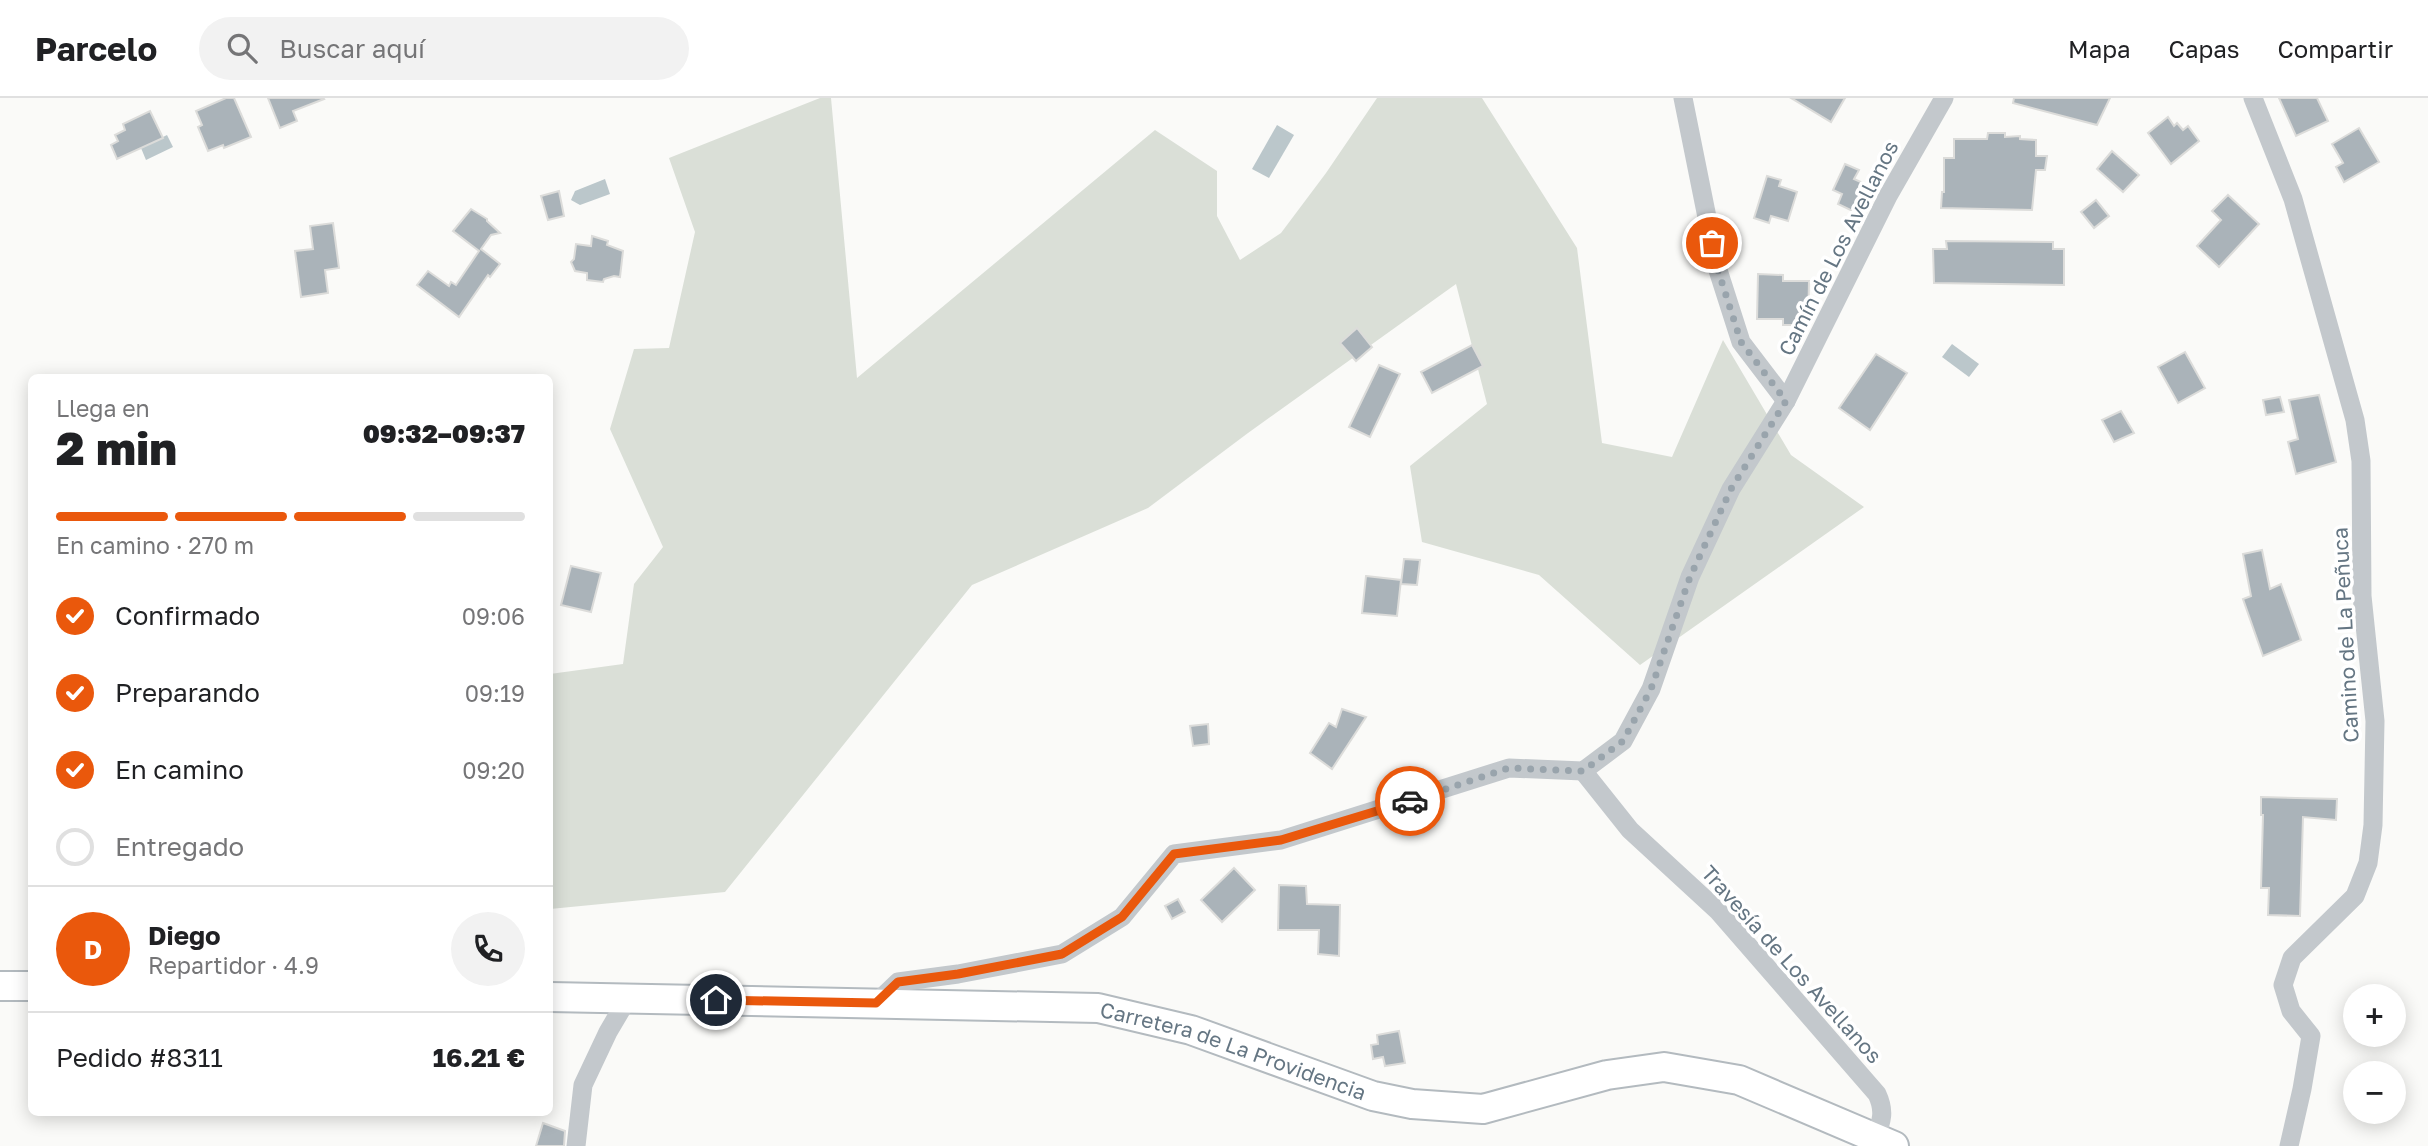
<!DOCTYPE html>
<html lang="es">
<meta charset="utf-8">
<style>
body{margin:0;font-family:"Golos Text",sans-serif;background:#f2f2f2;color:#202124;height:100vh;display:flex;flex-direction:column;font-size:26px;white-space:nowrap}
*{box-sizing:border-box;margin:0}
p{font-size:23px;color:#757577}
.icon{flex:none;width:38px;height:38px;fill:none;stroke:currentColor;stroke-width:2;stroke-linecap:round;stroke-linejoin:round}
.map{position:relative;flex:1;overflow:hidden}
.sheet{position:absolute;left:28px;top:276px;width:525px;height:742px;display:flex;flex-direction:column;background:#fff;border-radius:10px;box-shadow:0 4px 18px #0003}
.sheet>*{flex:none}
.tools{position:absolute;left:2343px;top:886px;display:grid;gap:14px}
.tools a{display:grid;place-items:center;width:63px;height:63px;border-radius:50%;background:#fff;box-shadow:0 4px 18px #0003;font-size:35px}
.pin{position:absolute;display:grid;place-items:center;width:60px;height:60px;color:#fff;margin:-30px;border:4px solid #fff;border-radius:50%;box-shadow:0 2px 7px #0007}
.courier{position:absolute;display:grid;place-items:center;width:70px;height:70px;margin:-35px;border:5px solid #ea580c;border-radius:50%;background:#fff;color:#222;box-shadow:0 2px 9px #0007}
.overview em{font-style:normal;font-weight:800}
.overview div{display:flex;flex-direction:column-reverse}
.overview{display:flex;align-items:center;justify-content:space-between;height:119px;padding:0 28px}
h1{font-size:46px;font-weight:800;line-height:52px}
.bar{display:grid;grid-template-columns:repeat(4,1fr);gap:10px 7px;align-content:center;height:84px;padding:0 28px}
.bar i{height:9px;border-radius:5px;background:#e0e0e0}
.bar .active{background:#ea580c}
.bar p{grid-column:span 4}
.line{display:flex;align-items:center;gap:18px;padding:0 28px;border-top:2px solid #e0e0e0}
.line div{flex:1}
.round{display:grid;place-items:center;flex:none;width:74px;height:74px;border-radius:37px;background:#f2f2f2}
ol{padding:0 28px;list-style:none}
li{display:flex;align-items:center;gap:21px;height:77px}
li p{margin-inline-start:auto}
li .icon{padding:7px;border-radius:50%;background:#ea580c;color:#fff;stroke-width:4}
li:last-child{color:#757577}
li i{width:38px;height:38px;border:4px solid #e0e0e0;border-radius:50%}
header{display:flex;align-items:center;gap:42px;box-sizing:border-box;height:98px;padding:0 35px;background:#fff;border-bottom:2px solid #e0e0e0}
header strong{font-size:33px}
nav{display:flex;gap:38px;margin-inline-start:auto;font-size:24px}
.search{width:490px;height:63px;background:#f2f2f2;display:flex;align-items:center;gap:18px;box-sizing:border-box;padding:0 24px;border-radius:38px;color:#757577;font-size:26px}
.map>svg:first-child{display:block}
.green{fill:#dadfd7}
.water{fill:#bbc7cb}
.building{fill:#aab3b9;stroke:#dcdcda;stroke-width:2}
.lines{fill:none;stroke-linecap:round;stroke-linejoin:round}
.secondary-casing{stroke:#b3babf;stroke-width:32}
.street{stroke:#c3c8cc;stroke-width:19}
.secondary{stroke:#fff;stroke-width:28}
.done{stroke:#99a4ac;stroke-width:7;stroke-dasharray:0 12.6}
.route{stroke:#ea580c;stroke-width:9}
.labels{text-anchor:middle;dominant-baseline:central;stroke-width:7;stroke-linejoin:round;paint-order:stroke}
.street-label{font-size:21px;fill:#657683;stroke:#fff}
</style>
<header>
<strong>Parcelo</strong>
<div class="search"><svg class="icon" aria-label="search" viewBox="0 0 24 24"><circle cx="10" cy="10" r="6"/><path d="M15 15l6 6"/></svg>Buscar aquí</div>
<nav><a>Mapa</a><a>Capas</a><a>Compartir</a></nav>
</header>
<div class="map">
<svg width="2428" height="1048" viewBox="0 0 2428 1048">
<rect width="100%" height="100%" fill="#fafaf8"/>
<path class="green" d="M 820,0 L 831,0 L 857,280 L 1155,32 L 1217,73 L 1217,118 L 1240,162 L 1281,135 L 1326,75 L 1377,0 L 1482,0 L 1577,150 L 1602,345 L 1672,359 L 1723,242 L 1791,357 L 1864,409 L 1640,567 L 1539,477 L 1422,444 L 1410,368 L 1487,306 L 1456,186 L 1248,335 L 1148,410 L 972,487 L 725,794 L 550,811 L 550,576 L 623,566 L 634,486 L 663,449 L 610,331 L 634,251 L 669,250 L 695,134 L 669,60 Z"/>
<g class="water">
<path d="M 1277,27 L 1294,37 L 1269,80 L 1252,71 Z"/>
<path d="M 167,37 L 173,49 L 146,62 L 141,50 Z"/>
<path d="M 605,81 L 610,96 L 580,107 L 571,102 L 575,93 Z"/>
<path d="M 1952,246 L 1979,266 L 1969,279 L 1942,259 Z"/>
</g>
<g class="building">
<path d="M 226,0 L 234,0 L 251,39 L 224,50 L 223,47 L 208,53 L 198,29 L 202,27 L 196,13 Z"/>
<path d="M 268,0 L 323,0 L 324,1 L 293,13 L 297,23 L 280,30 Z"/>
<path d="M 1791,0 L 1845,0 L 1831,24 Z"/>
<path d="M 2014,0 L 2110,0 L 2097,27 L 2013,5 Z"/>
<path d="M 2279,0 L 2317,0 L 2328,23 L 2296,38 Z"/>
<path d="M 150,13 L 163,40 L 117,61 L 111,47 L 118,43 L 115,37 L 125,32 L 123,26 Z"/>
<path d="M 2168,19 L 2174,28 L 2177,25 L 2183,32 L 2188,28 L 2199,43 L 2171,66 L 2148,35 Z"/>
<path d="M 2359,30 L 2379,64 L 2344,84 L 2336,69 L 2343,65 L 2332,46 Z"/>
<path d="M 1988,35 L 2005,35 L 2005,39 L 2020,38 L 2020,41 L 2036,42 L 2036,58 L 2047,58 L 2045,72 L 2036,72 L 2032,112 L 1941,110 L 1942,94 L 1944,94 L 1944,60 L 1954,60 L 1954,41 L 1987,41 Z"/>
<path d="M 2112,53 L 2139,77 L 2123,94 L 2097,71 Z"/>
<path d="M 1845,66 L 1859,72 L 1854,81 L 1874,90 L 1861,117 L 1838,106 L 1842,96 L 1833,92 Z"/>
<path d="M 1767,78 L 1781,82 L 1779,88 L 1797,94 L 1788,123 L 1771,118 L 1769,125 L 1754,120 Z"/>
<path d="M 559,93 L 564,118 L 548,122 L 541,98 Z"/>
<path d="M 2228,97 L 2259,126 L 2219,169 L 2197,148 L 2221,122 L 2212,113 Z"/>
<path d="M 2096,102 L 2109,118 L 2094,130 L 2081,114 Z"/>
<path d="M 471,111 L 487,121 L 487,123 L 500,135 L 491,137 L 481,151 L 500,166 L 490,179 L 488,177 L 459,219 L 417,187 L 428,173 L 449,188 L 451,184 L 456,187 L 479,153 L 453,133 Z"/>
<path d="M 333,125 L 339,170 L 325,172 L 328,195 L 301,199 L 295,153 L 313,151 L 310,128 Z"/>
<path d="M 592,138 L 608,143 L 607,147 L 623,153 L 620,179 L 614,178 L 604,181 L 603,184 L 587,182 L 587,175 L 575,173 L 571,164 L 574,161 L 576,146 L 591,148 Z"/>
<path d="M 1946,143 L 2053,144 L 2053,151 L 2064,151 L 2064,187 L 1934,185 L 1933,151 L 1947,151 Z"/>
<path d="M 1758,176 L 1783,177 L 1783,183 L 1809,183 L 1808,227 L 1783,227 L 1783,221 L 1757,221 Z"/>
<path d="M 1357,230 L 1372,249 L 1356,263 L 1340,245 Z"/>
<path d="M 1472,247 L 1483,268 L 1432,295 L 1421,274 Z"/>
<path d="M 2185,254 L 2205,290 L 2178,305 L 2158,269 Z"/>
<path d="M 1876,256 L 1907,275 L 1870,332 L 1839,310 Z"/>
<path d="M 1379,267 L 1400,276 L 1370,339 L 1349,329 Z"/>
<path d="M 2319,297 L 2336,364 L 2296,376 L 2288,344 L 2298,341 L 2289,302 Z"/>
<path d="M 2280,299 L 2284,314 L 2266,317 L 2263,302 Z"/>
<path d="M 2121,313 L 2134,335 L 2114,344 L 2102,322 Z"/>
<path d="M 2262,452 L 2270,491 L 2281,486 L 2301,542 L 2263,558 L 2243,501 L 2251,498 L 2243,456 Z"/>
<path d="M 1404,461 L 1420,462 L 1417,487 L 1401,486 Z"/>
<path d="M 571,468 L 601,475 L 591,514 L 561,507 Z"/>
<path d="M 1366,478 L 1401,482 L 1397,518 L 1362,515 Z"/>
<path d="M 1342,611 L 1366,619 L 1332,671 L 1310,655 L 1329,625 L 1336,629 Z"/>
<path d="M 1208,626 L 1209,646 L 1193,648 L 1190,628 Z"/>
<path d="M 2261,699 L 2337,701 L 2336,722 L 2303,719 L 2300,818 L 2268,817 L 2269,790 L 2261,790 L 2263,717 L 2261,717 Z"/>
<path d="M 1234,770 L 1255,792 L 1222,824 L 1201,802 Z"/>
<path d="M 1279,787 L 1306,788 L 1307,806 L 1340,807 L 1339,858 L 1318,856 L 1319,832 L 1278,832 Z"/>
<path d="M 1178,801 L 1185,814 L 1172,821 L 1165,808 Z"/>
<path d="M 1399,933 L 1405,965 L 1385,968 L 1383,959 L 1373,961 L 1371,947 L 1378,946 L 1377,937 Z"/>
<path d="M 543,1025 L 565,1033 L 564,1048 L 536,1048 Z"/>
</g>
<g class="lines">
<g class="secondary-casing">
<g id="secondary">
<path d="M 0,888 L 32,888"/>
<path id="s1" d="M 550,899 L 1098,910 L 1191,932 L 1373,998 L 1412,1006 L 1483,1011 L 1607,977 L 1664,969 L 1739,982 L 1894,1048"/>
</g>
</g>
<g class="street">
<path d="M 1683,0 L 1717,169 L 1741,244 L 1786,303"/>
<path d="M 2253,0 L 2293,101 L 2355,322 L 2361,363 L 2362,498 L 2375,623 L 2373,727 L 2368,765 L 2355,798 L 2292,860 L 2283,887 L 2291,913 L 2311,938 L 2302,991 L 2289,1048"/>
<path d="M 1583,673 L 1630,732 L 1718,813 L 1877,996 C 1885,1013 1882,1023 1875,1040"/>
<path d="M 876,905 L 898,884 L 958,876 L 1062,856 L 1122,819 L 1174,756 L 1281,742 L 1509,670 L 1583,673 L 1623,643 L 1651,591 L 1690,479 L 1731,391 L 1786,303 L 1888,98 L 1944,0"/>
<path d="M 576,1048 L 583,987 L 608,934 L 628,900"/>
</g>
<use href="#secondary" class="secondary"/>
</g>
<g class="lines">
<path class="done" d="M 1410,703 L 1509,670 L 1583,673 L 1623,643 L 1651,591 L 1690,479 L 1731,391 L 1786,303 L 1741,244 L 1717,169 L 1712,145"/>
<path class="route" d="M 716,902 L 876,905 L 898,884 L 958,876 L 1062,856 L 1122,819 L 1174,756 L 1281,742 L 1410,703"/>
</g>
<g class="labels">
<g class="street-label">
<text transform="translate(1838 150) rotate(-63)">Camín de Los Avellanos</text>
<text transform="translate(2345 537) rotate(-93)">Camino de La Peñuca</text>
<text transform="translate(1792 866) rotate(48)">Travesía de Los Avellanos</text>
<text stroke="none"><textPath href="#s1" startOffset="690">Carretera de La Providencia</textPath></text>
</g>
</g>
</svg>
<div class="tools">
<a>+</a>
<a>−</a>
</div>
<div class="pin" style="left:1712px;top:145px;background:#ea580c"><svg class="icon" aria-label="bag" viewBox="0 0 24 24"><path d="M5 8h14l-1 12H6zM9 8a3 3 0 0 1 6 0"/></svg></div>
<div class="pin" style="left:716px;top:902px;background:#1f2937"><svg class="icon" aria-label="home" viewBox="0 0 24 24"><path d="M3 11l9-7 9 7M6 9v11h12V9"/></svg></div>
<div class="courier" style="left:1410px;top:703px"><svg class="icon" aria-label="car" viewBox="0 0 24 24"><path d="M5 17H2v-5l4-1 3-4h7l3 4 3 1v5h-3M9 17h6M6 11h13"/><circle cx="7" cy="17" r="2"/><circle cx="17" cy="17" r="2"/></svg></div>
<section class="sheet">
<div class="overview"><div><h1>2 min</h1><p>Llega en</p></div><em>09:32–09:37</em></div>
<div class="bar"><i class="active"></i><i class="active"></i><i class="active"></i><i></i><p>En camino · 270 m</p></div>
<ol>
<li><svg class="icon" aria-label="check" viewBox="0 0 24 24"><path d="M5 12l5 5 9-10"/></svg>Confirmado<p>09:06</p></li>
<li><svg class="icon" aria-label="check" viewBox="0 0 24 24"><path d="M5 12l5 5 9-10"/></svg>Preparando<p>09:19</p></li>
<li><svg class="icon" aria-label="check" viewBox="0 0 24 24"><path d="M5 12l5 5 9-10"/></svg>En camino<p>09:20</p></li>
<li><i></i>Entregado</li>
</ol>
<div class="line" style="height:126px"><b class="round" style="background:#ea580c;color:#fff">D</b><div><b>Diego</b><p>Repartidor · 4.9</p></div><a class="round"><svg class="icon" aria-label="phone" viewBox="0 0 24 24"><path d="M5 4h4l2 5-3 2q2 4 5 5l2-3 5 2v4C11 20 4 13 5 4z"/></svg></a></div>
<div class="line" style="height:91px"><div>Pedido #8311</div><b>16.21 €</b></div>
</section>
</div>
